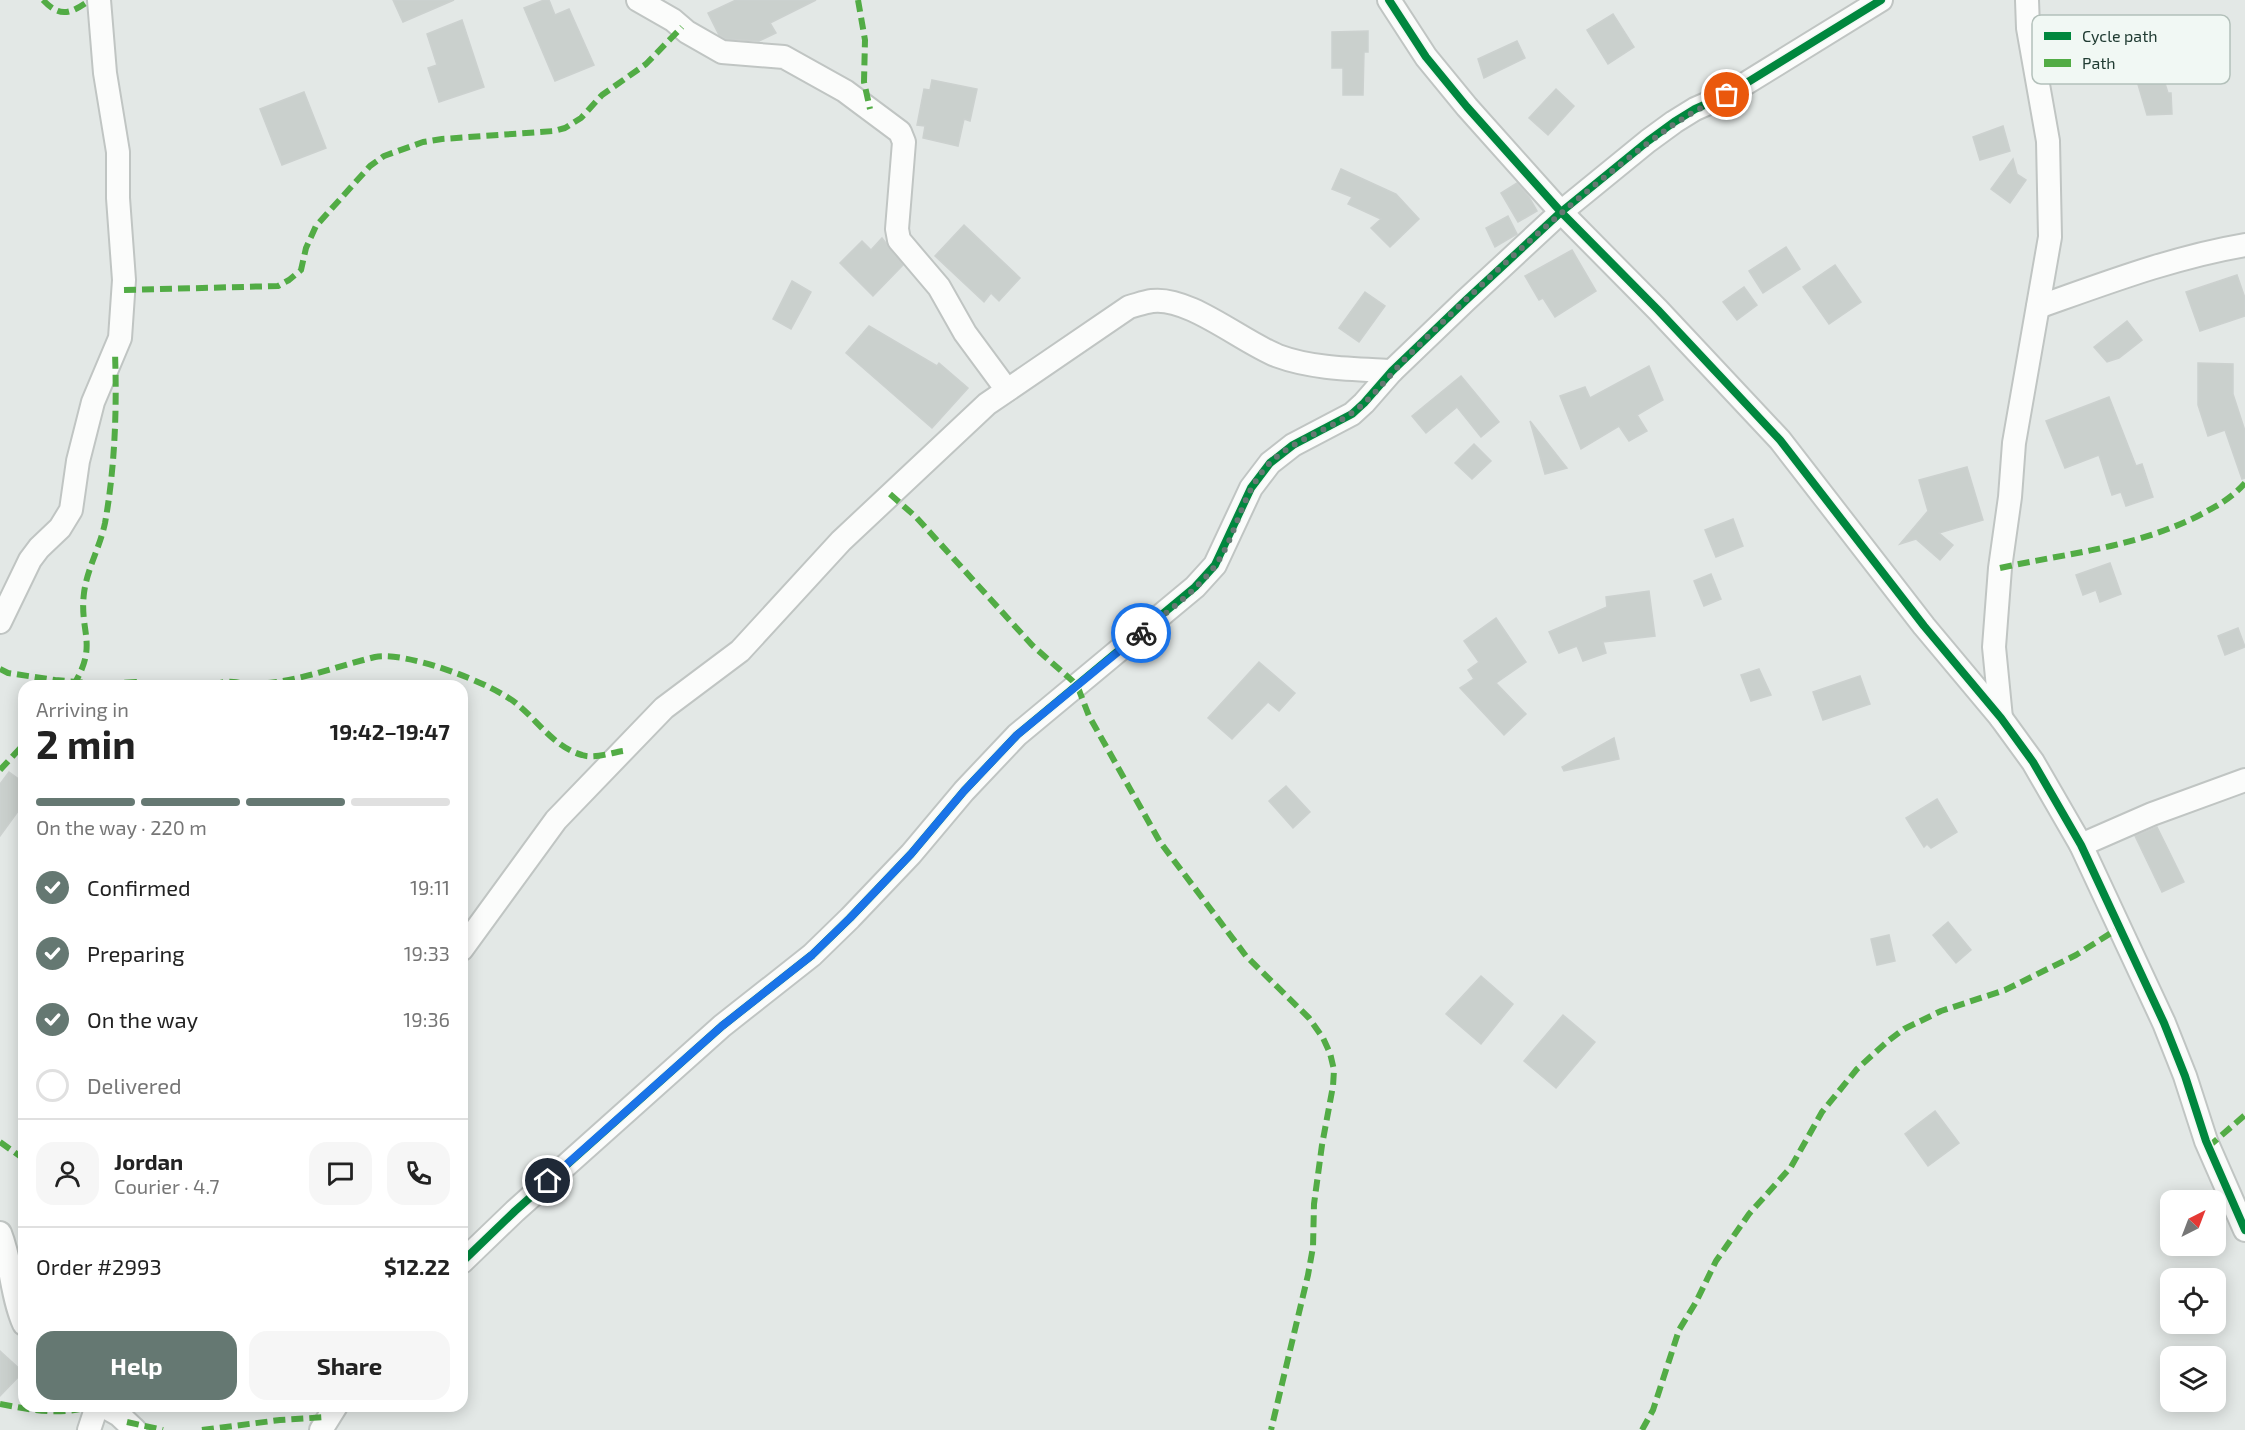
<!DOCTYPE html>
<meta charset="utf-8">
<style>
body{margin:0;font-family:"Exo 2",sans-serif;background:#f6f6f6;color:#222;height:100vh;display:flex;flex-direction:column;font-size:22px;white-space:nowrap}
*{box-sizing:border-box;margin:0}
p{font-size:20px;color:#767676}
.icon{flex:none;width:33px;height:33px;fill:none;stroke:currentColor;stroke-width:2;stroke-linecap:round;stroke-linejoin:round}
.map{position:relative;flex:1;overflow:hidden}
.details{position:absolute;left:18px;top:680px;width:450px;height:732px;display:flex;flex-direction:column;background:#fff;border-radius:18px;box-shadow:0 3px 15px #0003}
.details>*{flex:none}
.needle{width:39px;rotate:42deg}
.buttons{position:absolute;left:2160px;top:1190px;display:grid;gap:12px}
.buttons a{display:grid;place-items:center;width:66px;height:66px;border-radius:12px;background:#fff;box-shadow:0 3px 15px #0003;font-size:30px}
.pin{position:absolute;display:grid;place-items:center;width:51px;height:51px;color:#fff;margin:-26px;border:3px solid #fff;border-radius:50%;box-shadow:0 2px 6px #0007}
.courier{position:absolute;display:grid;place-items:center;width:60px;height:60px;margin:-30px;border:4px solid #1a73e8;border-radius:50%;background:#fff;color:#222;box-shadow:0 2px 8px #0007}
.head em{font-style:normal;font-weight:700}
.head div{display:flex;flex-direction:column-reverse}
.head{display:flex;align-items:center;justify-content:space-between;height:102px;padding:0 18px}
h1{font-size:39px;font-weight:700;line-height:45px}
.bar{display:grid;grid-template-columns:repeat(4,1fr);gap:9px 6px;align-content:center;height:72px;padding:0 18px}
.bar i{height:8px;border-radius:4px;background:#e0e0e0}
.bar .active{background:#657872}
.bar p{grid-column:span 4}
.line{display:flex;align-items:center;gap:15px;padding:0 18px;border-top:2px solid #e0e0e0}
.line div{flex:1}
.round{display:grid;place-items:center;flex:none;width:63px;height:63px;border-radius:18px;background:#f6f6f6}
ol{padding:0 18px;list-style:none}
li{display:flex;align-items:center;gap:18px;height:66px}
li p{margin-inline-start:auto}
li .icon{padding:6px;border-radius:50%;background:#657872;color:#fff;stroke-width:4}
li:last-child{color:#767676}
li i{width:33px;height:33px;border:3px solid #e0e0e0;border-radius:50%}
.action{display:flex;gap:12px;margin-top:auto;padding:12px 18px}
.action a{flex:1;height:69px;border-radius:18px;background:#657872;color:#fff;font-size:24px;font-weight:700;line-height:69px;text-align:center}
.action a+a{background:#f6f6f6;color:#222}
.map>svg:first-child{display:block}
.building{fill:#cad0cd;stroke:#ccd1cf;stroke-width:1.5}
.lines{fill:none;stroke-linecap:round;stroke-linejoin:round}
.street-casing{stroke:#c0c5c3;stroke-width:26}
.street{stroke:#fbfcfb;stroke-width:22}
.quiet{stroke:#52ac45;stroke-width:6;stroke-dasharray:12 6;stroke-linecap:butt}
.cycleway-casing{stroke:#f1f8f4;stroke-width:11}
.cycleway{stroke:#00873e;stroke-width:8}
.done{stroke:#657872;stroke-width:6;stroke-dasharray:0 10.8}
.route{stroke:#1a73e8;stroke-width:8}
.key{fill:#f1f8f4;stroke:#b3c0ba;stroke-width:1.5}
.key-label{font-size:16px;fill:#213c33}
</style>
<div class="map">
<svg width="2245" height="1430" viewBox="0 0 2245 1430">
<rect width="100%" height="100%" fill="#e3e8e6"/>
<g class="building">
<path d="M 393,0 L 454,0 L 403,22 Z"/>
<path d="M 544,0 L 549,0 L 555,15 L 569,9 L 594,65 L 555,81 L 524,8 Z"/>
<path d="M 736,0 L 816,0 L 770,23 L 776,33 L 759,41 L 726,39 L 719,35 L 708,13 Z"/>
<path d="M 1613,14 L 1634,47 L 1608,64 L 1587,30 Z"/>
<path d="M 462,20 L 484,87 L 439,102 L 428,68 L 437,65 L 427,34 Z"/>
<path d="M 1368,31 L 1368,52 L 1364,52 L 1363,95 L 1343,95 L 1343,68 L 1332,68 L 1332,32 Z"/>
<path d="M 1517,41 L 1525,58 L 1484,78 L 1478,59 Z"/>
<path d="M 2162,74 L 2168,93 L 2171,93 L 2172,114 L 2147,115 L 2137,81 Z"/>
<path d="M 932,80 L 977,89 L 970,121 L 964,119 L 958,146 L 923,138 L 925,126 L 917,125 L 924,89 L 930,90 Z"/>
<path d="M 1556,89 L 1574,106 L 1548,135 L 1529,118 Z"/>
<path d="M 304,92 L 326,148 L 282,165 L 260,109 Z"/>
<path d="M 2003,126 L 2010,151 L 1980,160 L 1973,137 Z"/>
<path d="M 2013,159 L 2017,174 L 2026,180 L 2010,203 L 1991,189 Z"/>
<path d="M 1341,169 L 1396,194 L 1419,219 L 1390,247 L 1371,228 L 1381,219 L 1348,204 L 1352,197 L 1332,189 Z"/>
<path d="M 1517,183 L 1529,197 L 1537,211 L 1518,222 L 1501,193 Z"/>
<path d="M 1508,216 L 1517,234 L 1495,247 L 1486,228 Z"/>
<path d="M 964,225 L 1020,278 L 999,301 L 991,293 L 984,302 L 935,256 Z"/>
<path d="M 882,238 L 903,265 L 873,296 L 840,263 L 862,241 L 871,250 Z"/>
<path d="M 1786,247 L 1800,269 L 1763,293 L 1749,271 Z"/>
<path d="M 1572,250 L 1596,291 L 1555,317 L 1543,298 L 1539,300 L 1525,276 Z"/>
<path d="M 1835,265 L 1861,302 L 1829,324 L 1803,287 Z"/>
<path d="M 2237,275 L 2245,298 L 2245,316 L 2200,331 L 2186,292 Z"/>
<path d="M 792,281 L 811,292 L 791,329 L 773,319 Z"/>
<path d="M 1744,287 L 1757,305 L 1737,320 L 1723,302 Z"/>
<path d="M 1365,292 L 1385,306 L 1359,342 L 1339,328 Z"/>
<path d="M 2127,321 L 2142,340 L 2119,358 L 2107,362 L 2094,347 Z"/>
<path d="M 869,326 L 937,366 L 939,363 L 968,388 L 932,428 L 846,353 Z"/>
<path d="M 2198,363 L 2233,364 L 2233,394 L 2245,431 L 2245,478 L 2242,479 L 2225,430 L 2208,436 L 2198,405 Z"/>
<path d="M 1649,366 L 1663,400 L 1637,415 L 1647,431 L 1629,441 L 1619,426 L 1581,449 L 1560,396 L 1585,387 L 1590,398 Z"/>
<path d="M 1461,376 L 1499,422 L 1481,437 L 1457,407 L 1426,433 L 1412,416 Z"/>
<path d="M 2109,397 L 2136,466 L 2142,464 L 2153,497 L 2126,506 L 2121,492 L 2112,495 L 2099,455 L 2065,468 L 2046,421 Z"/>
<path d="M 1530,421 L 1567,468 L 1545,474 Z"/>
<path d="M 1474,444 L 1491,461 L 1472,479 L 1455,463 Z"/>
<path d="M 1967,467 L 1983,520 L 1939,533 L 1953,545 L 1940,560 L 1916,539 L 1900,544 L 1928,511 L 1919,480 Z"/>
<path d="M 1733,519 L 1743,546 L 1716,557 L 1705,530 Z"/>
<path d="M 2110,563 L 2121,594 L 2100,602 L 2096,590 L 2083,595 L 2076,575 Z"/>
<path d="M 1711,574 L 1721,599 L 1704,606 L 1694,581 Z"/>
<path d="M 1649,591 L 1655,636 L 1603,642 L 1606,653 L 1583,661 L 1577,646 L 1559,653 L 1549,632 L 1607,607 L 1606,597 Z"/>
<path d="M 1496,618 L 1526,662 L 1496,683 L 1526,714 L 1504,735 L 1460,688 L 1474,679 L 1468,670 L 1479,662 L 1464,641 Z"/>
<path d="M 2238,628 L 2245,647 L 2225,655 L 2218,636 Z"/>
<path d="M 1259,662 L 1295,693 L 1279,711 L 1268,702 L 1232,739 L 1208,718 Z"/>
<path d="M 1759,669 L 1771,695 L 1751,701 L 1741,675 Z"/>
<path d="M 1860,676 L 1870,704 L 1823,720 L 1813,692 Z"/>
<path d="M 1614,738 L 1619,759 L 1564,771 L 1562,767 Z"/>
<path d="M 9,772 L 24,783 L 24,803 L 0,836 L 0,784 Z"/>
<path d="M 1286,786 L 1310,812 L 1293,828 L 1269,801 Z"/>
<path d="M 1937,799 L 1957,832 L 1931,848 L 1927,844 L 1924,847 L 1906,818 Z"/>
<path d="M 2157,827 L 2184,882 L 2162,892 L 2135,836 Z"/>
<path d="M 1948,922 L 1971,950 L 1956,963 L 1933,935 Z"/>
<path d="M 1889,935 L 1895,961 L 1877,965 L 1871,939 Z"/>
<path d="M 1481,976 L 1513,1004 L 1481,1044 L 1446,1014 Z"/>
<path d="M 1563,1015 L 1595,1042 L 1556,1088 L 1524,1061 Z"/>
<path d="M 1935,1111 L 1959,1143 L 1928,1166 L 1905,1134 Z"/>
<path d="M 0,1351 L 23,1372 L 0,1396 Z"/>
</g>
<g class="lines">
<g class="street-casing">
<g id="street">
<path d="M 638,0 L 673,20 L 687,32 L 722,52 L 784,57 L 845,91 L 900,132 L 904,142 L 897,229 L 899,240 L 939,287 L 965,333 L 1007,390"/>
<path d="M 1389,0 L 1426,57 L 1467,107 L 1561,212 L 1658,310 L 1780,440 L 1924,626 L 2001,718 L 2033,762 L 2081,845 L 2164,1023 L 2185,1076 L 2206,1141 L 2245,1230"/>
<path d="M 2038,307 C 2106,283 2174,257 2245,245"/>
<path d="M 0,622 L 30,560 L 39,548 L 60,528 L 71,510 L 78,461 L 93,402 L 120,338 L 124,280 L 118,198 L 118,152 L 105,73 L 99,0"/>
<path d="M 2001,718 L 1994,647 L 2000,568 L 2010,497 L 2014,443 L 2050,237 L 2048,141 L 2028,28 L 2027,0"/>
<path d="M 2081,845 L 2152,814 L 2245,780"/>
<path d="M 462,949 L 556,820 L 664,708 L 740,651 L 841,541 L 987,404 L 1129,307 C 1137,305 1144,302 1152,301 C 1189,296 1242,342 1278,356 C 1313,369 1355,369 1392,371"/>
<path d="M 0,1233 C 12,1263 11,1295 24,1324"/>
<path d="M 462,1262 L 515,1211 L 722,1026 L 812,955 L 850,918 L 911,854 L 964,791 L 1017,735 L 1195,587 L 1215,565 L 1251,488 L 1270,463 L 1293,445 L 1352,414 L 1364,403 L 1392,371 L 1465,301 L 1561,212 L 1648,141 L 1674,122 L 1695,109 L 1727,95 L 1881,0"/>
<path d="M 103,1406 L 119,1415 L 135,1430"/>
<path d="M 89,1430 L 97,1406"/>
<path d="M 321,1430 L 336,1406"/>
</g>
</g>
<use href="#street" class="street"/>
<g class="quiet">
<path d="M 43,0 C 61,19 71,13 90,0"/>
<path d="M 858,0 L 865,40 L 864,82 L 870,109"/>
<path d="M 124,290 L 278,286 L 289,280 L 301,270 L 306,248 L 316,226 L 370,166 L 384,156 L 423,142 L 442,139 L 554,131 L 565,128 L 581,118 L 602,95 L 646,64 L 682,27"/>
<path d="M 890,494 L 916,517 L 1032,645 L 1077,685 L 1089,716 L 1160,842 L 1246,956 L 1309,1018 L 1323,1038 L 1330,1053 L 1334,1070 L 1333,1086 L 1322,1145 L 1314,1204 L 1313,1247 L 1308,1275 L 1271,1430"/>
<path d="M 2000,568 C 2068,553 2132,548 2196,517 C 2215,507 2231,499 2245,483"/>
<path d="M 0,669 L 8,673 L 55,680 L 100,684 L 136,682 L 154,686"/>
<path d="M 73,686 C 99,644 79,633 84,593 C 87,569 100,547 105,523 C 115,467 117,409 115,353"/>
<path d="M 212,686 C 226,678 238,684 253,684 C 295,683 334,667 375,657 C 407,651 492,683 517,704 C 538,721 554,747 582,755 C 594,759 610,753 623,751"/>
<path d="M 0,770 L 24,744"/>
<path d="M 0,1142 L 24,1159"/>
<path d="M 2208,1147 L 2245,1115"/>
<path d="M 0,1404 C 33,1410 59,1416 92,1406"/>
<path d="M 127,1422 L 163,1430"/>
<path d="M 202,1430 L 280,1420 L 327,1417"/>
<path d="M 1642,1430 L 1653,1410 L 1679,1330 L 1696,1302 L 1716,1261 L 1749,1214 L 1791,1167 L 1822,1112 L 1857,1069 L 1888,1041 L 1904,1029 L 1941,1011 L 2005,990 L 2076,955 L 2119,928"/>
</g>
<g class="cycleway-casing">
<g id="cycleway">
<path d="M 1389,0 L 1426,57 L 1467,107 L 1561,212 L 1658,310 L 1780,440 L 1924,626 L 2001,718 L 2033,762 L 2081,845 L 2164,1023 L 2185,1076 L 2206,1141 L 2245,1230"/>
<path d="M 462,1262 L 515,1211 L 722,1026 L 812,955 L 850,918 L 911,854 L 964,791 L 1017,735 L 1195,587 L 1215,565 L 1251,488 L 1270,463 L 1293,445 L 1352,414 L 1364,403 L 1392,371 L 1465,301 L 1561,212 L 1648,141 L 1674,122 L 1695,109 L 1727,95 L 1881,0"/>
</g>
</g>
<use href="#cycleway" class="cycleway"/>
</g>
<g class="lines">
<path class="done" d="M 1141,633 C 1167,612 1195,592 1215,566 C 1238,534 1241,491 1271,462 C 1297,437 1335,429 1362,405 C 1379,390 1393,371 1409,355 C 1477,288 1546,223 1621,164 C 1658,135 1683,115 1727,95"/>
<path class="route" d="M 548,1181 L 722,1026 L 812,955 L 850,918 L 911,854 L 964,791 L 1017,735 L 1141,633"/>
</g>
<rect x="2032" y="15" width="198" height="69" rx="9" class="key"/>
<rect x="2044" y="32" width="27" height="8" fill="#00873e"/>
<rect x="2044" y="59" width="27" height="8" fill="#52ac45"/>
<g class="key-label">
<text x="2082" y="42">Cycle path</text>
<text x="2082" y="69">Path</text>
</g>
</svg>
<div class="buttons">
<a><svg class="needle" viewBox="-14 -14 28 28"><path d="M0-13l5 13h-10z" fill="#e53935"/><path d="M0 13l5-13h-10z" fill="#767676"/></svg></a>
<a><svg class="icon" aria-label="locate" viewBox="0 0 24 24"><circle cx="12" cy="12" r="6"/><path d="M12 2v4M12 18v4M2 12h4M18 12h4"/></svg></a>
<a><svg class="icon" aria-label="layers" viewBox="0 0 24 24"><path d="M12 4l9 5-9 5-9-5zM3 14l9 5 9-5"/></svg></a>
</div>
<div class="pin" style="left:1727px;top:95px;background:#ea580c"><svg class="icon" aria-label="bag" viewBox="0 0 24 24"><path d="M5 8h14l-1 12H6zM9 8a3 3 0 0 1 6 0"/></svg></div>
<div class="pin" style="left:548px;top:1181px;background:#1f2937"><svg class="icon" aria-label="home" viewBox="0 0 24 24"><path d="M3 11l9-7 9 7M6 9v11h12V9"/></svg></div>
<div class="courier" style="left:1141px;top:633px"><svg class="icon" aria-label="bike" viewBox="0 0 24 24"><circle cx="6" cy="16" r="4"/><circle cx="18" cy="16" r="4"/><path d="M6 16l4-8h5l3 8M10 8l3 8H6M13 5h3"/></svg></div>
<section class="details">
<div class="head"><div><h1>2 min</h1><p>Arriving in</p></div><em>19:42–19:47</em></div>
<div class="bar"><i class="active"></i><i class="active"></i><i class="active"></i><i></i><p>On the way · 220 m</p></div>
<ol>
<li><svg class="icon" aria-label="check" viewBox="0 0 24 24"><path d="M5 12l5 5 9-10"/></svg>Confirmed<p>19:11</p></li>
<li><svg class="icon" aria-label="check" viewBox="0 0 24 24"><path d="M5 12l5 5 9-10"/></svg>Preparing<p>19:33</p></li>
<li><svg class="icon" aria-label="check" viewBox="0 0 24 24"><path d="M5 12l5 5 9-10"/></svg>On the way<p>19:36</p></li>
<li><i></i>Delivered</li>
</ol>
<div class="line" style="height:108px"><a class="round"><svg class="icon" aria-label="person" viewBox="0 0 24 24"><circle cx="12" cy="8" r="4"/><path d="M4 21q1-7 8-7t8 7"/></svg></a><div><b>Jordan</b><p>Courier · 4.7</p></div><a class="round"><svg class="icon" aria-label="chat" viewBox="0 0 24 24"><path d="M4 5h16v11H9l-5 4z"/></svg></a><a class="round"><svg class="icon" aria-label="phone" viewBox="0 0 24 24"><path d="M5 4h4l2 5-3 2q2 4 5 5l2-3 5 2v4C11 20 4 13 5 4z"/></svg></a></div>
<div class="line" style="height:78px"><div>Order #2993</div><b>$12.22</b></div>
<div class="action"><a>Help</a><a>Share</a></div>
</section>
</div>
